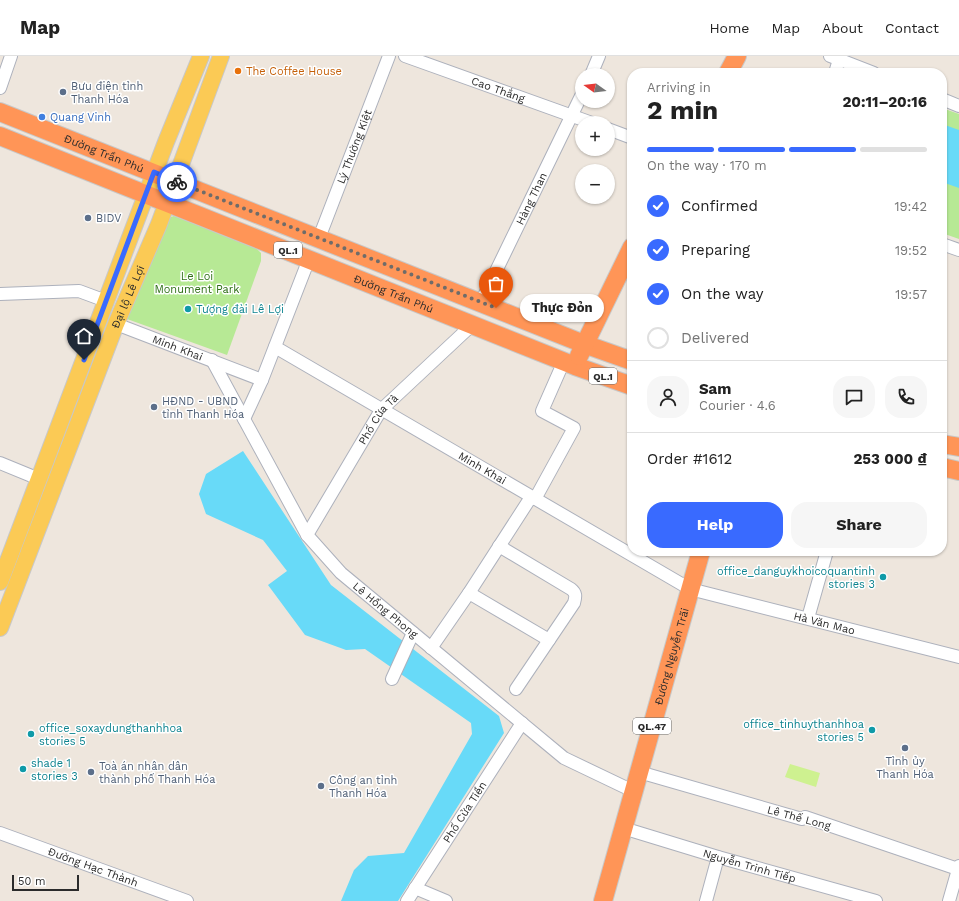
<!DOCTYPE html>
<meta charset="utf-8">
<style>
body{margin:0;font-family:"Work Sans",sans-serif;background:#f6f6f6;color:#222;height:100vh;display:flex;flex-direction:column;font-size:15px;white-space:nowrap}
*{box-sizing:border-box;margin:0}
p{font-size:13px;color:#767676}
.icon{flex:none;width:22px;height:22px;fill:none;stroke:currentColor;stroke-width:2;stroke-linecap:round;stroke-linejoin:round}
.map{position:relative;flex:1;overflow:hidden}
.panel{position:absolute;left:627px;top:12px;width:320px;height:488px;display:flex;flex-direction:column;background:#fff;border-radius:16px;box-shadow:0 1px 3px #0004}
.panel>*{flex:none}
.needle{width:26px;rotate:284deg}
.buttons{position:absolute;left:575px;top:12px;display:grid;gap:8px}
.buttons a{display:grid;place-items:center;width:40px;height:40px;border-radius:50%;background:#fff;box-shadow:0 1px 3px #0004;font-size:20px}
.scale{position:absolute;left:12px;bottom:10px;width:67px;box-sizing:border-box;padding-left:4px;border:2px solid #2b2b2b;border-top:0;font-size:11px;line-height:14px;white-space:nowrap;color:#2b2b2b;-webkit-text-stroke:3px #fff;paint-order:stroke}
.pin{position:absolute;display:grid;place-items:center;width:34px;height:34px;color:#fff;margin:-41px -17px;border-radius:50% 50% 50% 0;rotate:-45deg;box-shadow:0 0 4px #0007}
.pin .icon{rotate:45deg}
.courier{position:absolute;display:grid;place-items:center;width:40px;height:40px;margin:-20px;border:3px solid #396aff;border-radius:50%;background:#fff;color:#222;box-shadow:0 1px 5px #0007}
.bubble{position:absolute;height:28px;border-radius:14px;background:#fff;box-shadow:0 1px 3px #0004;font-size:13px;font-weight:700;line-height:28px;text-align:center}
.summary em{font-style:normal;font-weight:700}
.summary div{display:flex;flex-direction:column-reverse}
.summary{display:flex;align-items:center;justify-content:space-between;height:68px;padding:0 20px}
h1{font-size:26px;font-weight:700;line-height:30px}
.bar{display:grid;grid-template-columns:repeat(4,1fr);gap:6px 4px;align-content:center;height:48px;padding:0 20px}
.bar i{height:5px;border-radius:3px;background:#e0e0e0}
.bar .selected{background:#396aff}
.bar p{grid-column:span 4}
.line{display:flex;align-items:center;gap:10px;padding:0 20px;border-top:1px solid #e0e0e0}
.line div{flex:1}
.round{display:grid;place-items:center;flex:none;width:42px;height:42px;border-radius:16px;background:#f6f6f6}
ol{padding:0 20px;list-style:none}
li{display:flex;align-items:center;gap:12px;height:44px}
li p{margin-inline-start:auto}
li .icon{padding:4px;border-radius:50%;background:#396aff;color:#fff;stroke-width:4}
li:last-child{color:#767676}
li i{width:22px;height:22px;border:2px solid #e0e0e0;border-radius:50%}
.button{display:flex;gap:8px;margin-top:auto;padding:8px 20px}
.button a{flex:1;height:46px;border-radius:16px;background:#396aff;color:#fff;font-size:16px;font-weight:700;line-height:46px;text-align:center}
.button a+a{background:#f6f6f6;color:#222}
header{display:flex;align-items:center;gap:24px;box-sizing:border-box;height:56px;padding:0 20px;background:#fff;border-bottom:1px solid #e0e0e0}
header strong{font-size:19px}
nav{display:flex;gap:22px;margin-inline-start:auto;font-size:14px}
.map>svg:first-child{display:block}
.green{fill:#b7e995}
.pitch{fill:#cef190}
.water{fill:#68daf8}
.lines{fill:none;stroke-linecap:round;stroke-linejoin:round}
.minor-casing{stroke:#adb1bc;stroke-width:14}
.major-casing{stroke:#c8c8c8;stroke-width:18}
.highway-casing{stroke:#c8c8c8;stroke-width:20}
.minor{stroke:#fff;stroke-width:12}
.major{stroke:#fbca55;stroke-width:16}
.highway{stroke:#ff9557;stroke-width:18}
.done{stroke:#6f6c69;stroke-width:4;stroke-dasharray:0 7.2}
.route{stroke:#396aff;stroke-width:5}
.food-dot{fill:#e8710a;stroke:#fff;stroke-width:1.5}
.service-dot{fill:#5c6f8a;stroke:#fff;stroke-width:1.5}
.shop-dot{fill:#3f7fe0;stroke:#fff;stroke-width:1.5}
.culture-dot{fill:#0f9aa8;stroke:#fff;stroke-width:1.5}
.labels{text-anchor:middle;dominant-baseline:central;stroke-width:3;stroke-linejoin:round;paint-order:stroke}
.shield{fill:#fff;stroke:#6b6b6b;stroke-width:1}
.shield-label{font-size:10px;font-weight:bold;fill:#2b2b2b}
.food-label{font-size:11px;fill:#c56008;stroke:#fff;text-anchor:start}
.service-label{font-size:11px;fill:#4e5e75;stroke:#fff;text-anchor:start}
.street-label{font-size:11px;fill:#2b2b2b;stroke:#fff}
.shop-label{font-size:11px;fill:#366cbe;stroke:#fff;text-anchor:start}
.park-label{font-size:11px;fill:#2d6f15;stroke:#fff}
.culture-label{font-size:11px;fill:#0d838f;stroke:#fff;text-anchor:start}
</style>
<header>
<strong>Map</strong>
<nav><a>Home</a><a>Map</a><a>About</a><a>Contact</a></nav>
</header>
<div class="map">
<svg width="959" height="845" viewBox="0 0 959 845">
<rect width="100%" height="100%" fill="#eee6dd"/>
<g class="green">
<path d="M 942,52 L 959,58 L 959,183 L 942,177 Z"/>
<path d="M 174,160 L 255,191 L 261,197 L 261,205 L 227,299 L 127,263 L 167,162 Z"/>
</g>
<path class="pitch" d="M 790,708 L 820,717 L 816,731 L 785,721 Z"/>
<g class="water">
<path d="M 942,68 L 959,74 L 959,132 L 942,126 Z"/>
<path d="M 243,395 L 331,529 L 499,660 L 504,677 L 398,845 L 341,845 L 354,814 L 368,800 L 404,797 L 472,678 L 471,667 L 365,593 L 346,594 L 305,579 L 268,529 L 287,515 L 263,484 L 206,458 L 199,438 L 206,418 Z"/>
</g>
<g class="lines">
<g class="minor-casing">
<g id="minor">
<path id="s1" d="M 405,0 L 592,67"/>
<path d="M 830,0 L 874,17"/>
<path d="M 835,17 L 840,0"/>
<path d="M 591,19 L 599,0"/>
<path d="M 0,32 L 11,0"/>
<path d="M 942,43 L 959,50"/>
<path d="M 608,73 L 632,82"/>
<path id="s2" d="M 319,182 L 389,0"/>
<path d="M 942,188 L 959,194"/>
<path d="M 0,238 L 79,235 L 106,245"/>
<path id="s3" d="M 481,246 L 582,38"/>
<path id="s4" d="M 116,268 L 262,324"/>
<path id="s5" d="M 275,291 L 690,533 L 959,601"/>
<path id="s6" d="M 212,304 L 307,479 L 341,517 L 564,702 L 633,735"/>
<path d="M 244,363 L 262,324 L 309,203"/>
<path d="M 0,407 L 39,423"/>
<path d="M 535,443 L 574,372 L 542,355 L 564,305"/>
<path id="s7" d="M 307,479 L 381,354 L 473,268"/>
<path d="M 499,490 L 571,533 C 576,537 576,540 574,547 L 516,633"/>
<path d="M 469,537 L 549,584"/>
<path d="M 808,562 L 827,495"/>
<path d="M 431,592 L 469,537 L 531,441"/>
<path d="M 392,623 L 413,577"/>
<path d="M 639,716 L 802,763 L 805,761 L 958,813"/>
<path id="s8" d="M 623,772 L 718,801 L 876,845"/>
<path id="s9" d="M 0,777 L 187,845"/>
<path d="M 415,832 L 446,845"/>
<path id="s10" d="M 407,845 L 522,667"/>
<path d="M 706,845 L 718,801"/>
<path d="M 949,845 L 959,810"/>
</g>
</g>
<g class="major-casing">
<g id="major">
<path d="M 0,526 L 166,86 L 201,0"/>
<path id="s11" d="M 0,572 L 116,268 L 159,168 L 221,0"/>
</g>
</g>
<g class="highway-casing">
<g id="highway">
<path d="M 728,17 L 737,0"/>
<path id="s12" d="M 0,56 L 584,288 L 632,305"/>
<path id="s13" d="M 0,80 L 575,310 L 632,330"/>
<path d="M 579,300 L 632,191"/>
<path d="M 942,388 L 959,391"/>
<path d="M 942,411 L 959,415"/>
<path id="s14" d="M 603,845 L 701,495"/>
</g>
</g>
<use href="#minor" class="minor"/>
<use href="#major" class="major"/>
<use href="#highway" class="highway"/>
</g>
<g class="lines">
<path class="done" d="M 177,126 L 496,252"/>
<path class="route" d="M 84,304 L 154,116 L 177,126"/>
</g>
<circle class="food-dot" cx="238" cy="15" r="4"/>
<g class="service-dot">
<circle cx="63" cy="36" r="4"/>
<circle cx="88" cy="162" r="4"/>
<circle cx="154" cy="351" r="4"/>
<circle cx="905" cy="692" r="4"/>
<circle cx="91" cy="716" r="4"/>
<circle cx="321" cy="730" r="4"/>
</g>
<circle class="shop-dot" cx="42" cy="61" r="4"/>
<g class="culture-dot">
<circle cx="188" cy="253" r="4"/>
<circle cx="883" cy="521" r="4"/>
<circle cx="872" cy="674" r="4"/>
<circle cx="31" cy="678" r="4"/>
<circle cx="23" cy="713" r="4"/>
</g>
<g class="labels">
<g class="shield">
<rect x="274" y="186" width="28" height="16" rx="3"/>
<rect x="589" y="312" width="28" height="16" rx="3"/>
<rect x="633" y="662" width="38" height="16" rx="3"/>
</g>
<g class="shield-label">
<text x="288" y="194">QL.1</text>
<text x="603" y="320">QL.1</text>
<text x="652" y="670">QL.47</text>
</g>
<g class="food-label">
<text x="246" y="15">The Coffee House</text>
</g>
<g class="service-label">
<text x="71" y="30">Bưu điện tỉnh<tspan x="71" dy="13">Thanh Hóa</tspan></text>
<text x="96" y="162">BIDV</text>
<text x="162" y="345">HĐND - UBND<tspan x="162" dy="13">tỉnh Thanh Hóa</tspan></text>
<text x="905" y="705" text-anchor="middle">Tỉnh ủy<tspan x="905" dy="13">Thanh Hóa</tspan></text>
<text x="99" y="710">Toà án nhân dân<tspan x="99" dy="13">thành phố Thanh Hóa</tspan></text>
<text x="329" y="724">Công an tỉnh<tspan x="329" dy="13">Thanh Hóa</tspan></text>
</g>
<g class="street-label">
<text stroke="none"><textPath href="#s1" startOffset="99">Cao Thắng</textPath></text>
<text stroke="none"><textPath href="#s2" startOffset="98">Lý Thường Kiệt</textPath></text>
<text stroke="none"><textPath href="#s12" startOffset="112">Đường Trần Phú</textPath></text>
<text stroke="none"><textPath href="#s3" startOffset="115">Hàng Than</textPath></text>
<text stroke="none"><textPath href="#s13" startOffset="424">Đường Trần Phú</textPath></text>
<text stroke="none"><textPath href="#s11" startOffset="355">Đại lộ Lê Lợi</textPath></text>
<text stroke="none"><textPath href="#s4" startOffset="66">Minh Khai</textPath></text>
<text stroke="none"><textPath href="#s7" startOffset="136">Phố Cửa Tả</textPath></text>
<text stroke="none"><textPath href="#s5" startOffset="240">Minh Khai</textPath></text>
<text stroke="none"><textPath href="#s6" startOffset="308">Lê Hồng Phong</textPath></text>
<text stroke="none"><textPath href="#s5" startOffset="619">Hà Văn Mao</textPath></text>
<text stroke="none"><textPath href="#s14" startOffset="254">Đường Nguyễn Trãi</textPath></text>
<text stroke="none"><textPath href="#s10" startOffset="106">Phố Cửa Tiền</textPath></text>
<text transform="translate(799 762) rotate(15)">Lê Thế Long</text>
<text stroke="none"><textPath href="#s8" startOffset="132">Nguyễn Trinh Tiếp</textPath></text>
<text stroke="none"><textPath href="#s9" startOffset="99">Đường Hạc Thành</textPath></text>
</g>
<g class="shop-label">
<text x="50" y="61">Quang Vinh</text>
</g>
<g class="park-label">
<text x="197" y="220">Le Loi<tspan x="197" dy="13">Monument Park</tspan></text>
</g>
<g class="culture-label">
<text x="196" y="253">Tượng đài Lê Lợi</text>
<text x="875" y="515" text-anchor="end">office_danguykhoicoquantinh<tspan x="875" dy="13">stories 3</tspan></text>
<text x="864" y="668" text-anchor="end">office_tinhuythanhhoa<tspan x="864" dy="13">stories 5</tspan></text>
<text x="39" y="672">office_soxaydungthanhhoa<tspan x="39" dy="13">stories 5</tspan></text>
<text x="31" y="707">shade 1<tspan x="31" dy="13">stories 3</tspan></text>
</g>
</g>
</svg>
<div class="buttons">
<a><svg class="needle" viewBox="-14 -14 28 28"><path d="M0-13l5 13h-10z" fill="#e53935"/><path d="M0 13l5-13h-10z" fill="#767676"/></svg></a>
<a>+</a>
<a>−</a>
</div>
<div class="scale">50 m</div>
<div class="pin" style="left:496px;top:252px;background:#ea580c"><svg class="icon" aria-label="bag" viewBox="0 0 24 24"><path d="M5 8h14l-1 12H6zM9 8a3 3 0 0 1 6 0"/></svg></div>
<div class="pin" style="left:84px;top:304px;background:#1f2937"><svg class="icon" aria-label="home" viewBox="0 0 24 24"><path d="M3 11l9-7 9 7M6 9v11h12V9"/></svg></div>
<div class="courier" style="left:177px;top:126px"><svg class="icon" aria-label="bike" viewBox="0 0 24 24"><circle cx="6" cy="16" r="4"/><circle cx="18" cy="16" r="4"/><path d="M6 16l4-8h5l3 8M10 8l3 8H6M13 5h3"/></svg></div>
<div class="bubble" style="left:520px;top:238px;width:84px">Thực Đỏn</div>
<section class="panel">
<div class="summary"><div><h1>2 min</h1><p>Arriving in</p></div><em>20:11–20:16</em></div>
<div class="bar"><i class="selected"></i><i class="selected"></i><i class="selected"></i><i></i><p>On the way · 170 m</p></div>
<ol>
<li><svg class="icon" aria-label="check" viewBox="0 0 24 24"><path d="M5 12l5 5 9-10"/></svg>Confirmed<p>19:42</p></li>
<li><svg class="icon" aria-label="check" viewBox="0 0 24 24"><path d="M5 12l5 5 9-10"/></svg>Preparing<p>19:52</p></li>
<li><svg class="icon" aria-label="check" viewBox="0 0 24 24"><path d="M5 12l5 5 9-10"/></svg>On the way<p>19:57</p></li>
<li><i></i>Delivered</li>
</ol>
<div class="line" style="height:72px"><a class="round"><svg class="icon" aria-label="person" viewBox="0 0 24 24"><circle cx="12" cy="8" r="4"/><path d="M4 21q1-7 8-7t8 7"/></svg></a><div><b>Sam</b><p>Courier · 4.6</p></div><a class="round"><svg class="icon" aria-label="chat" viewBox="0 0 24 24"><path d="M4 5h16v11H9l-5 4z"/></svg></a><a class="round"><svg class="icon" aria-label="phone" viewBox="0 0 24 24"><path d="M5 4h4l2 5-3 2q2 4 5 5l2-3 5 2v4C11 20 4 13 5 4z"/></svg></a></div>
<div class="line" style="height:52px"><div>Order #1612</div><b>253 000 ₫</b></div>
<div class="button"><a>Help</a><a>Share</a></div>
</section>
</div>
